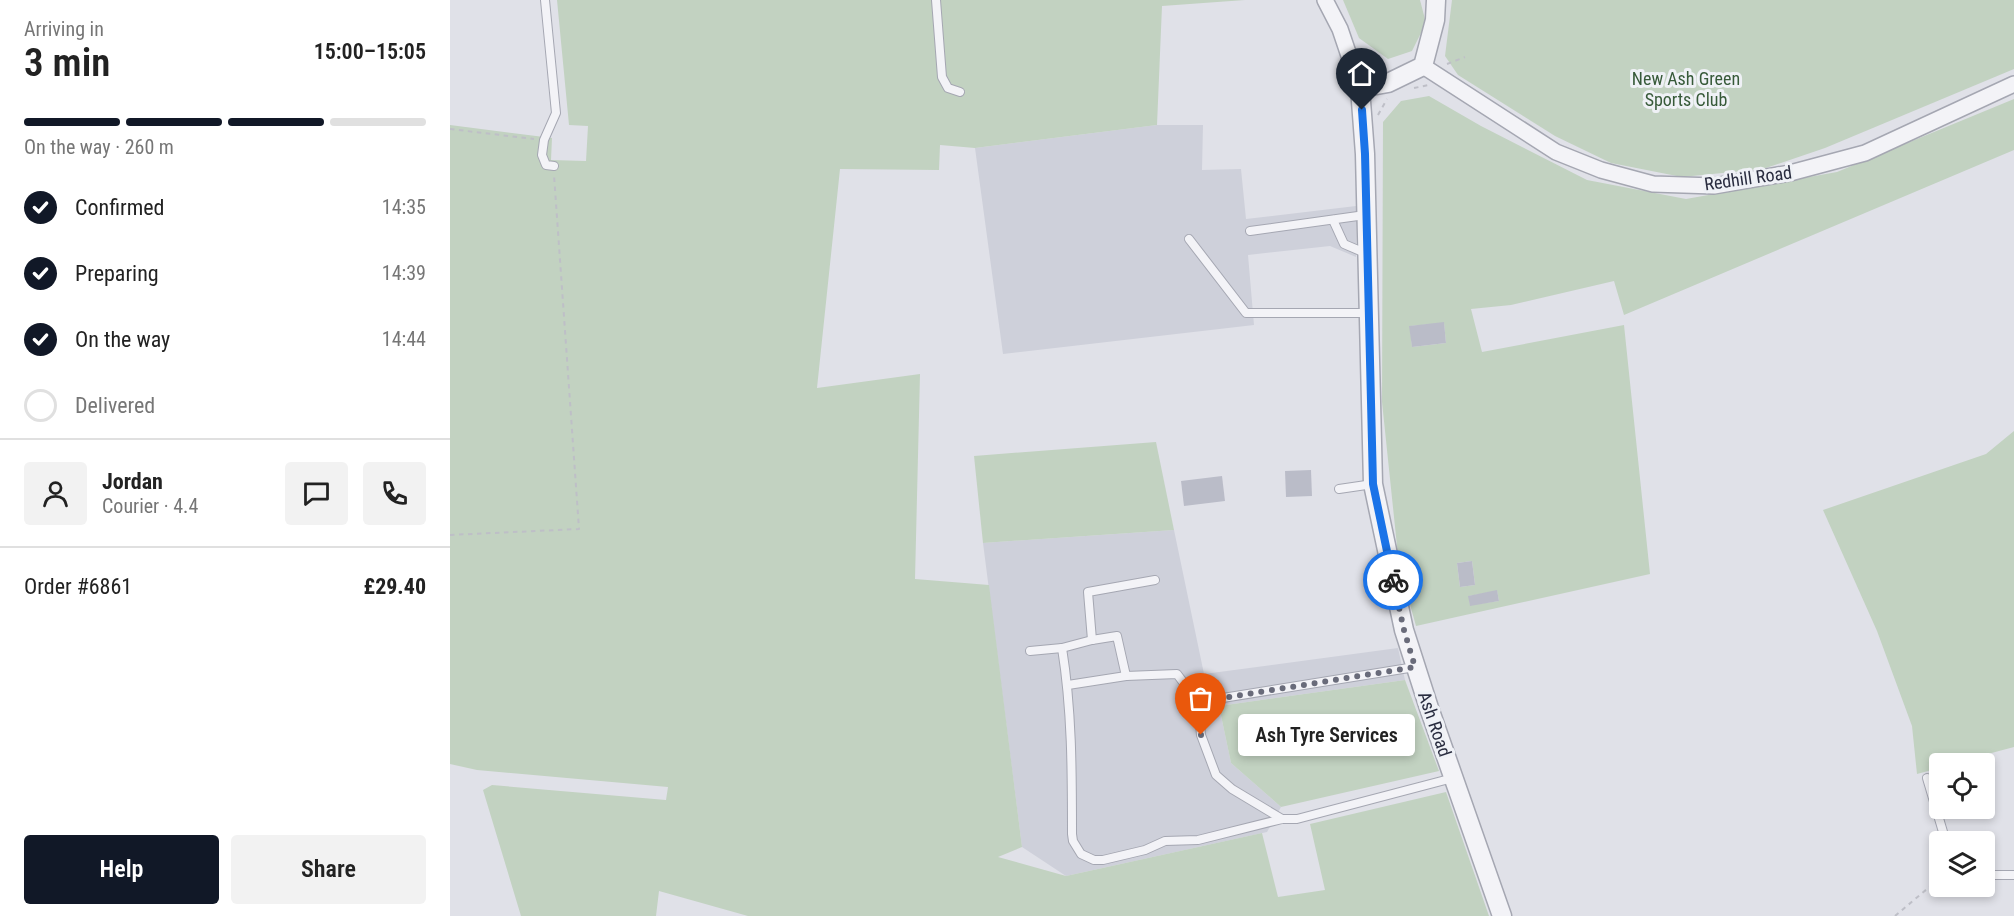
<!DOCTYPE html>
<meta charset="utf-8">
<style>
body{margin:0;font-family:"Roboto Condensed",sans-serif;background:#f2f2f2;color:#222;height:100vh;display:flex;flex-direction:column;font-size:22px;white-space:nowrap}
*{box-sizing:border-box;margin:0}
p{font-size:20px;color:#767676}
.icon{flex:none;width:33px;height:33px;fill:none;stroke:currentColor;stroke-width:2;stroke-linecap:round;stroke-linejoin:round}
.map{position:relative;flex:1;overflow:hidden}
.panel{display:flex;flex-direction:column;background:#fff;width:450px}
.panel>*{flex:none}
.tools{position:absolute;left:1479px;top:753px;display:grid;gap:12px}
.tools a{display:grid;place-items:center;width:66px;height:66px;border-radius:6px;background:#fff;box-shadow:0 3px 9px #0003;font-size:30px}
.pin{position:absolute;display:grid;place-items:center;width:51px;height:51px;color:#fff;margin:-62px -26px;border-radius:50% 50% 50% 0;rotate:-45deg;box-shadow:0 0 6px #0007}
.pin .icon{rotate:45deg}
.courier{position:absolute;display:grid;place-items:center;width:60px;height:60px;margin:-30px;border:4px solid #1a73e8;border-radius:50%;background:#fff;color:#222;box-shadow:0 2px 8px #0007}
.bubble{position:absolute;height:42px;border-radius:6px;background:#fff;box-shadow:0 3px 9px #0003;font-size:20px;font-weight:600;line-height:42px;text-align:center}
.summary em{font-style:normal;font-weight:600}
.summary div{display:flex;flex-direction:column-reverse}
.summary{display:flex;align-items:center;justify-content:space-between;height:102px;padding:0 24px}
h1{font-size:39px;font-weight:600;line-height:45px}
.bar{display:grid;grid-template-columns:repeat(4,1fr);gap:9px 6px;align-content:center;height:72px;padding:0 24px}
.bar i{height:8px;border-radius:4px;background:#e0e0e0}
.bar .current{background:#111827}
.bar p{grid-column:span 4}
.line{display:flex;align-items:center;gap:15px;padding:0 24px;border-top:2px solid #e0e0e0}
.line div{flex:1}
.round{display:grid;place-items:center;flex:none;width:63px;height:63px;border-radius:6px;background:#f2f2f2}
ol{padding:0 24px;list-style:none}
li{display:flex;align-items:center;gap:18px;height:66px}
li p{margin-inline-start:auto}
li .icon{padding:6px;border-radius:50%;background:#111827;color:#fff;stroke-width:4}
li:last-child{color:#767676}
li i{width:33px;height:33px;border:3px solid #e0e0e0;border-radius:50%}
.button{display:flex;gap:12px;margin-top:auto;padding:12px 24px}
.button a{flex:1;height:69px;border-radius:6px;background:#111827;color:#fff;font-size:24px;font-weight:600;line-height:69px;text-align:center}
.button a+a{background:#f2f2f2;color:#222}
main{display:flex;flex:1;min-height:0}
.map>svg:first-child{display:block}
.built{fill:#ced0da}
.green{fill:#c2d2c1;fill-rule:evenodd}
.building{fill:#babcc8}
.lines{fill:none;stroke-linecap:round;stroke-linejoin:round}
.service-casing{stroke:#a5a7b2;stroke-width:10}
.minor-casing{stroke:#a5a7b2;stroke-width:18}
.tertiary-casing{stroke:#a5a7b2;stroke-width:21}
.path{stroke:#bebfc7;stroke-width:2;stroke-dasharray:4.5 4.5;stroke-linecap:butt}
.service{stroke:#f3f3f7;stroke-width:8}
.minor{stroke:#f3f3f7;stroke-width:15}
.tertiary{stroke:#f3f3f7;stroke-width:18}
.done{stroke:#696b7a;stroke-width:6;stroke-dasharray:0 10.8}
.route{stroke:#1a73e8;stroke-width:8}
.labels{text-anchor:middle;dominant-baseline:central;stroke-width:6;stroke-linejoin:round;paint-order:stroke}
.park-label{font-size:18px;fill:#375a39;stroke:#eff1f6}
.street-label{font-size:18px;fill:#292c3f;stroke:#eff1f6}
</style>
<main>
<section class="panel">
<div class="summary"><div><h1>3 min</h1><p>Arriving in</p></div><em>15:00–15:05</em></div>
<div class="bar"><i class="current"></i><i class="current"></i><i class="current"></i><i></i><p>On the way · 260 m</p></div>
<ol>
<li><svg class="icon" aria-label="check" viewBox="0 0 24 24"><path d="M5 12l5 5 9-10"/></svg>Confirmed<p>14:35</p></li>
<li><svg class="icon" aria-label="check" viewBox="0 0 24 24"><path d="M5 12l5 5 9-10"/></svg>Preparing<p>14:39</p></li>
<li><svg class="icon" aria-label="check" viewBox="0 0 24 24"><path d="M5 12l5 5 9-10"/></svg>On the way<p>14:44</p></li>
<li><i></i>Delivered</li>
</ol>
<div class="line" style="height:108px"><a class="round"><svg class="icon" aria-label="person" viewBox="0 0 24 24"><circle cx="12" cy="8" r="4"/><path d="M4 21q1-7 8-7t8 7"/></svg></a><div><b>Jordan</b><p>Courier · 4.4</p></div><a class="round"><svg class="icon" aria-label="chat" viewBox="0 0 24 24"><path d="M4 5h16v11H9l-5 4z"/></svg></a><a class="round"><svg class="icon" aria-label="phone" viewBox="0 0 24 24"><path d="M5 4h4l2 5-3 2q2 4 5 5l2-3 5 2v4C11 20 4 13 5 4z"/></svg></a></div>
<div class="line" style="height:78px"><div>Order #6861</div><b>£29.40</b></div>
<div class="button"><a>Help</a><a>Share</a></div>
</section>
<div class="map">
<svg width="1564" height="916" viewBox="0 0 1564 916">
<rect width="100%" height="100%" fill="#e0e1e8"/>
<g class="built">
<path d="M 707,125 L 753,125 L 752,170 L 791,169 L 796,219 L 906,206 L 906,257 L 880,246 L 798,255 L 804,325 L 553,354 L 525,148 Z"/>
<path d="M 724,530 L 754,674 L 948,648 L 955,680 L 769,706 L 781,763 L 831,807 L 817,832 L 616,876 L 572,847 L 533,543 Z"/>
</g>
<g class="green">
<path d="M 107,0 L 795,0 L 712,6 L 707,125 L 525,148 L 490,145 L 489,170 L 390,169 L 367,388 L 470,374 L 465,579 L 539,585 L 572,847 L 548,857 L 616,876 L 812,833 L 828,897 L 875,890 L 860,824 L 996,792 L 1039,916 L 298,916 L 209,891 L 206,916 L 71,916 L 33,790 L 42,785 L 216,800 L 218,787 L 27,770 L 0,764 L 0,125 L 102,138 L 101,160 L 136,161 L 138,126 L 119,125 Z"/>
<path d="M 893,0 L 970,0 L 976,23 L 962,51 L 938,59 L 909,38 Z"/>
<path d="M 1002,0 L 1564,0 L 1564,69 L 1375,148 L 1313,169 L 1232,177 L 1161,163 L 1105,136 L 1008,75 L 995,56 Z"/>
<path d="M 979,96 L 1031,126 L 1137,180 L 1236,199 L 1387,172 L 1564,99 L 1564,150 L 1174,315 L 1164,281 L 1061,305 L 1021,309 L 1032,352 L 1174,325 L 1200,574 L 966,626 L 949,565 L 932,402 L 933,122 L 951,101 ZM 994,323 L 996,343 L 962,347 L 960,326 ZM 1022,561 L 1025,585 L 1010,587 L 1007,563 ZM 1047,591 L 1049,601 L 1020,605 L 1019,596 Z"/>
<path d="M 1564,431 L 1564,747 L 1504,763 L 1490,764 L 1489,768 L 1467,774 L 1462,726 L 1427,631 L 1373,510 L 1536,454 Z"/>
<path d="M 706,442 L 724,530 L 533,543 L 524,456 Z"/>
<path d="M 955,680 L 989,771 L 831,807 L 781,763 L 769,706 Z"/>
</g>
<g class="building">
<path d="M 994,322 L 996,343 L 962,347 L 959,326 Z"/>
<path d="M 861,470 L 862,496 L 836,497 L 835,471 Z"/>
<path d="M 772,476 L 775,501 L 734,506 L 731,481 Z"/>
<path d="M 1022,561 L 1025,585 L 1010,587 L 1007,563 Z"/>
<path d="M 1047,590 L 1049,601 L 1020,606 L 1018,596 Z"/>
</g>
<g class="lines">
<g class="service-casing">
<g id="service">
<path d="M 95,0 L 106,113 L 94,140 L 92,155 L 96,165 L 104,166"/>
<path d="M 486,0 L 492,77 L 498,88 L 510,92"/>
<path d="M 883,220 L 894,244 L 915,253"/>
<path d="M 800,231 L 915,215"/>
<path d="M 739,239 L 796,313 L 919,313"/>
<path d="M 889,489 L 923,484"/>
<path d="M 642,640 L 638,592 L 705,580"/>
<path d="M 612,648 C 622,710 622,772 622,834 L 623,841 L 631,854 L 644,860 L 653,860 L 695,850 L 715,841 L 748,840 L 832,819 L 847,819 L 1003,778"/>
<path d="M 580,651 L 612,648 L 642,640 L 667,636 L 676,676 L 727,674 L 748,702 L 751,735 L 766,775 L 782,789 L 832,819"/>
<path d="M 618,685 L 676,676"/>
<path d="M 748,702 L 965,667"/>
<path d="M 1477,778 L 1496,842"/>
<path d="M 1534,875 L 1564,875"/>
</g>
</g>
<g class="minor-casing">
<g id="minor">
<path d="M 875,0 L 890,29 L 910,88"/>
<path d="M 973,66 L 1106,152 L 1151,170 L 1203,184 L 1264,186 L 1340,173 L 1415,153 L 1564,84"/>
</g>
</g>
<g class="tertiary-casing">
<path id="tertiary" d="M 986,0 L 985,20 L 973,66 L 938,83 L 910,88 L 915,154 L 923,484 L 954,630 L 979,708 L 1052,916"/>
</g>
<g class="path">
<path d="M 997,64 L 1015,57"/>
<path d="M 964,88 L 979,85"/>
<path d="M 928,115 L 937,99"/>
<path d="M 0,129 L 84,139"/>
<path d="M 0,535 L 129,529 L 104,175"/>
<path d="M 1445,916 L 1490,878"/>
</g>
<use href="#service" class="service"/>
<use href="#minor" class="minor"/>
<use href="#tertiary" class="tertiary"/>
</g>
<g class="lines">
<path class="done" d="M 751,735 L 748,702 L 965,667 L 954,630 L 943,580"/>
<path class="route" d="M 912,110 L 915,154 L 923,484 L 943,580"/>
</g>
<g class="labels">
<g class="park-label">
<text x="1236" y="78">New Ash Green<tspan x="1236" dy="21">Sports Club</tspan></text>
</g>
<g class="street-label">
<text transform="translate(1298 178) rotate(-8)">Redhill Road</text>
<text transform="translate(985 724) rotate(71)">Ash Road</text>
</g>
</g>
</svg>
<div class="tools">
<a><svg class="icon" aria-label="locate" viewBox="0 0 24 24"><circle cx="12" cy="12" r="6"/><path d="M12 2v4M12 18v4M2 12h4M18 12h4"/></svg></a>
<a><svg class="icon" aria-label="layers" viewBox="0 0 24 24"><path d="M12 4l9 5-9 5-9-5zM3 14l9 5 9-5"/></svg></a>
</div>
<div class="pin" style="left:751px;top:735px;background:#ea580c"><svg class="icon" aria-label="bag" viewBox="0 0 24 24"><path d="M5 8h14l-1 12H6zM9 8a3 3 0 0 1 6 0"/></svg></div>
<div class="pin" style="left:912px;top:110px;background:#1f2937"><svg class="icon" aria-label="home" viewBox="0 0 24 24"><path d="M3 11l9-7 9 7M6 9v11h12V9"/></svg></div>
<div class="courier" style="left:943px;top:580px"><svg class="icon" aria-label="bike" viewBox="0 0 24 24"><circle cx="6" cy="16" r="4"/><circle cx="18" cy="16" r="4"/><path d="M6 16l4-8h5l3 8M10 8l3 8H6M13 5h3"/></svg></div>
<div class="bubble" style="left:788px;top:714px;width:177px">Ash Tyre Services</div>
</div>
</main>
